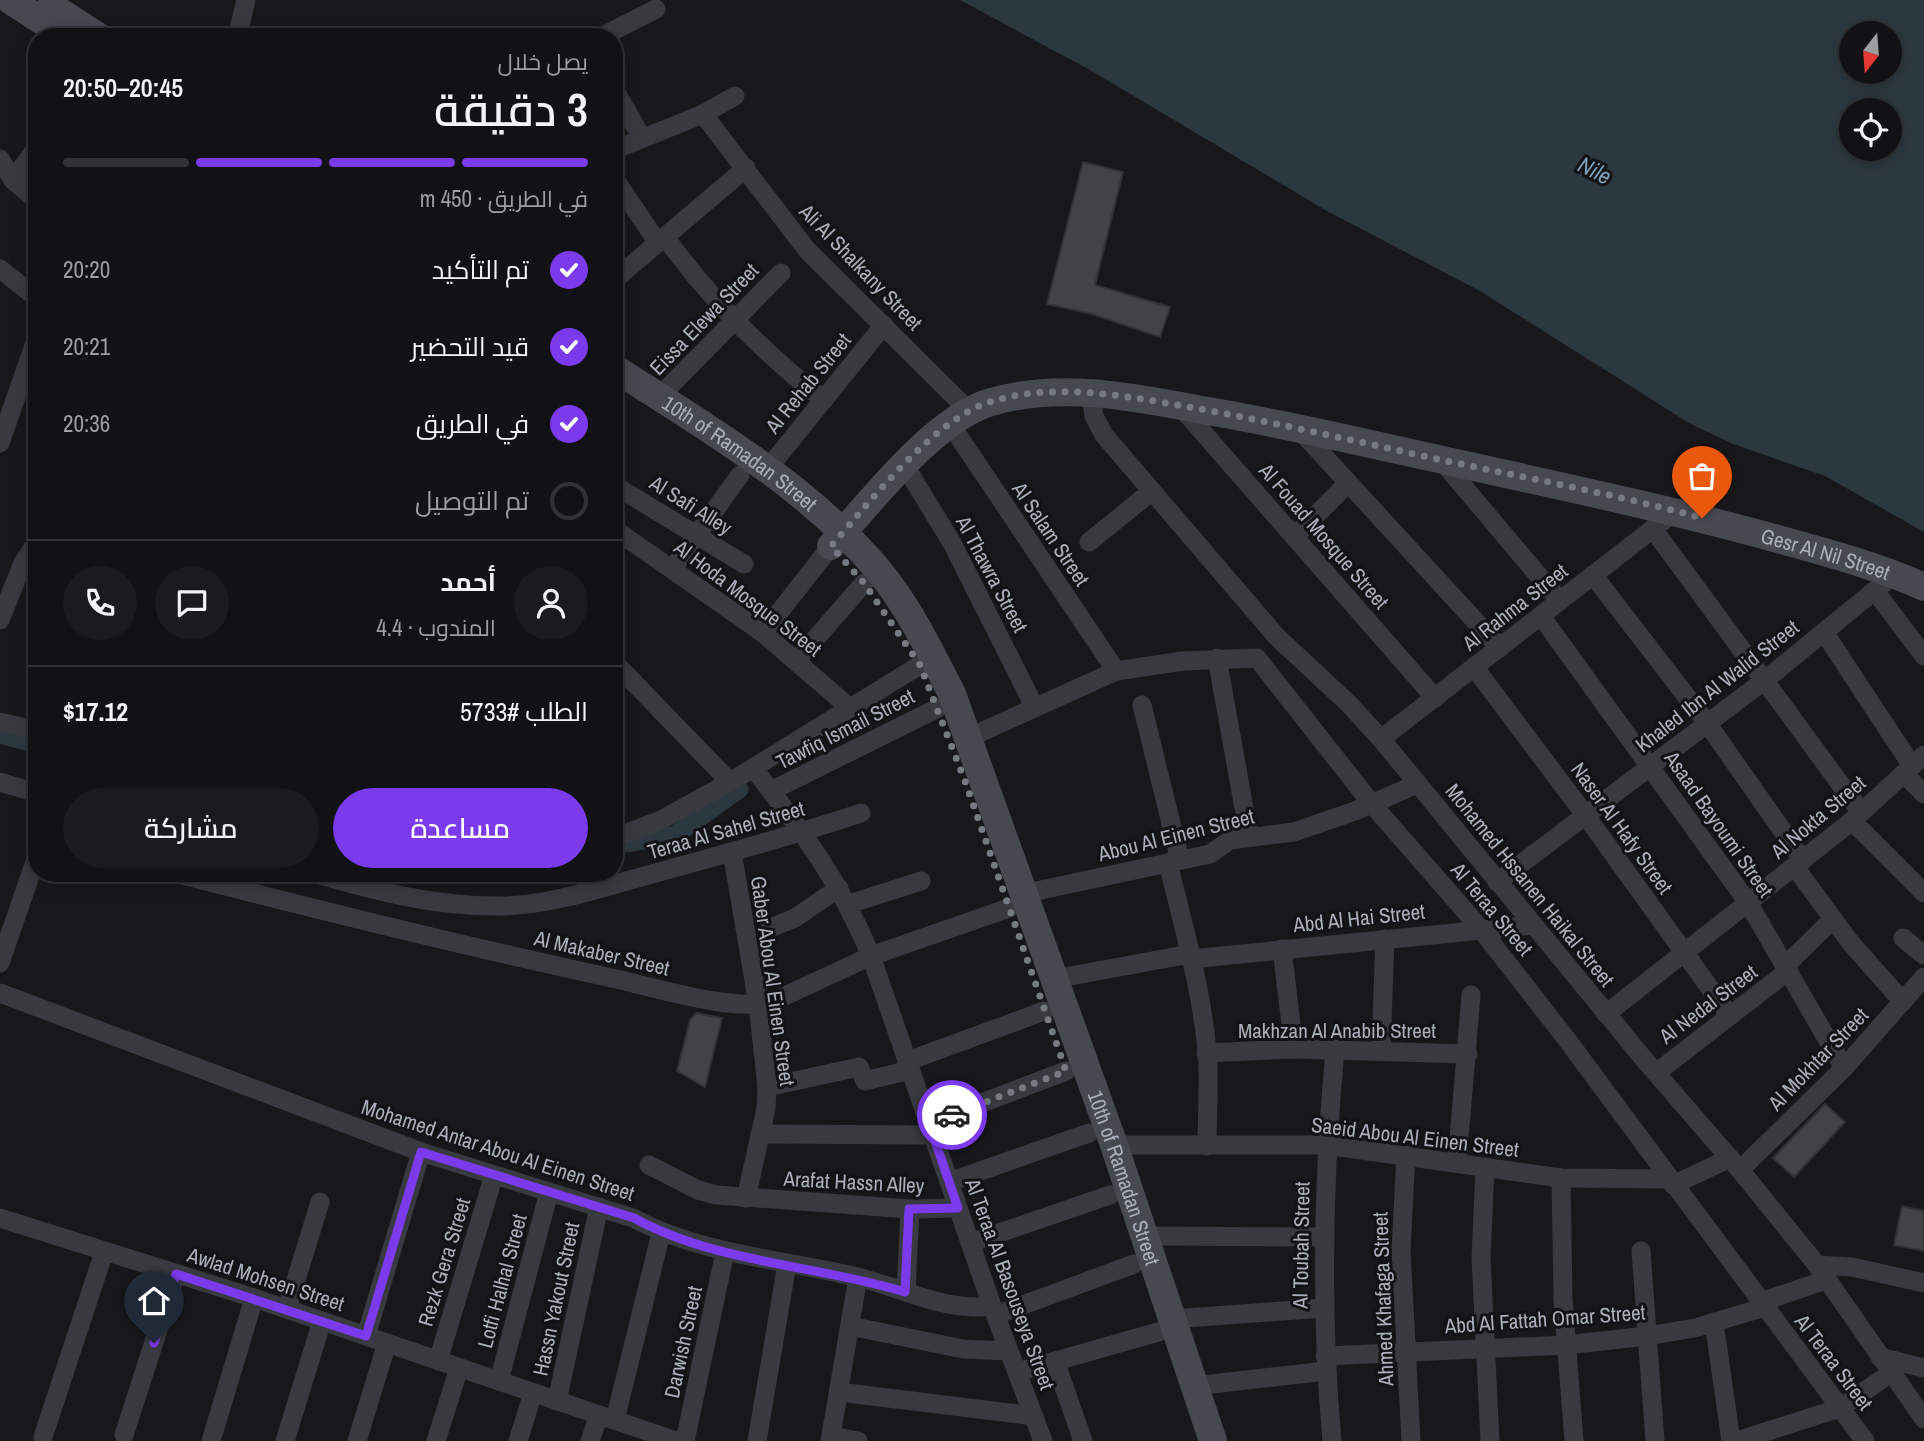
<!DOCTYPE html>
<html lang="ar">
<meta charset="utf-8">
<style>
body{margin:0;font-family:"Archivo Narrow",Cairo,sans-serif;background:#1b1b1d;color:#f1f3f6;direction:rtl;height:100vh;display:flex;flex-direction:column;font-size:26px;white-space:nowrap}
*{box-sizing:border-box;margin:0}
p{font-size:23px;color:#9c9ea0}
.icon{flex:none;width:38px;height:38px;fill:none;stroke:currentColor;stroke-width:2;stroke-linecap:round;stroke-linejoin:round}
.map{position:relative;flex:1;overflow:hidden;direction:ltr}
.side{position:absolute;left:28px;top:28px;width:595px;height:854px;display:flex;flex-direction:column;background:#121214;border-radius:28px;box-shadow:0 4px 18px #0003,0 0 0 2px #313234;direction:rtl}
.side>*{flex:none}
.needle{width:46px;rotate:197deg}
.controls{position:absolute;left:1839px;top:21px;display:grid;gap:14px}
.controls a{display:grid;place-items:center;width:63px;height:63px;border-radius:50%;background:#121214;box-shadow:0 4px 18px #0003,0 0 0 2px #313234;font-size:35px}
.pin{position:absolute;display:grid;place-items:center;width:60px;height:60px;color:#fff;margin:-72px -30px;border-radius:50% 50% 50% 0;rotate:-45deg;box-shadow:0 0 7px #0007}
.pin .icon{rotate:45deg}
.courier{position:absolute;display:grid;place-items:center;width:70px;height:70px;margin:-35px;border:5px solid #7c3aed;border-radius:50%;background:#fff;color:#222;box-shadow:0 2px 9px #0007}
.overview em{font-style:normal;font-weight:600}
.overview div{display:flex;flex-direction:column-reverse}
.overview{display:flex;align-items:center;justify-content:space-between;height:119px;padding:0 35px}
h1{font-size:46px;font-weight:600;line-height:52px}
.bar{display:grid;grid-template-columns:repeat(4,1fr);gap:10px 7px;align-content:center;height:84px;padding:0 35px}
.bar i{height:9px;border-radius:5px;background:#313234}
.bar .on{background:#7c3aed}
.bar p{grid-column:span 4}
.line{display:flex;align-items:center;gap:18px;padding:0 35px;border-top:2px solid #313234}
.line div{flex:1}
.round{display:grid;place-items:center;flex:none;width:74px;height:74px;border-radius:37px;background:#1b1b1d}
ol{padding:0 35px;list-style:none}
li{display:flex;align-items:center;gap:21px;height:77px}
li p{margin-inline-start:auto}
li .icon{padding:7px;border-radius:50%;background:#7c3aed;color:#fff;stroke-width:4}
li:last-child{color:#9c9ea0}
li i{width:38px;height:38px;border:4px solid #313234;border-radius:50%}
.cta{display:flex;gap:14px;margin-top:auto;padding:14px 35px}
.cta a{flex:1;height:80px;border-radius:42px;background:#7c3aed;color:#fff;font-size:28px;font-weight:600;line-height:80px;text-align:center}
.cta a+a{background:#1b1b1d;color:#f1f3f6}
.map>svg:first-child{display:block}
.water{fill:#2c383f;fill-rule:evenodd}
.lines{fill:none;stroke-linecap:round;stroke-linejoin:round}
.canal{stroke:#2c383f;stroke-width:19}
.building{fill:#414347;stroke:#313236;stroke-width:2}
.street{stroke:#383a3f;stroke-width:19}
.secondary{stroke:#464950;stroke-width:28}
.done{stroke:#767a83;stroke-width:7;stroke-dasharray:0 12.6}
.route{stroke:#7c3aed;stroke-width:9}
.labels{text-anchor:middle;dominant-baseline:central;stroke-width:6;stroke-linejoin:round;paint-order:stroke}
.street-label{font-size:21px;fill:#a9afbb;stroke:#131315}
.water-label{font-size:23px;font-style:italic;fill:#7d9fb9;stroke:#131315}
</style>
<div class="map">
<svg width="1924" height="1441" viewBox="0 0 1924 1441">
<rect width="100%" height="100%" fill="#18181a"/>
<path class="water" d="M 960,0 L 1924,0 L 1924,532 L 1825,476 L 1733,444 L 1689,423 L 1480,291 L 1327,211 L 1090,70 ZM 1852,33 L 1890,33 L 1890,72 L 1852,72 ZM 1852,110 L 1890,110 L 1890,149 L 1852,149 Z"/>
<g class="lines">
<g class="canal">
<path d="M 0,734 L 37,744"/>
<path d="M 614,845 L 675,835 L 739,789"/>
</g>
</g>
<g class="building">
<path d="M 1083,162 L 1123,172 L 1095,285 L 1170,307 L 1160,337 L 1092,314 L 1047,304 Z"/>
<path d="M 696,1013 L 722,1018 L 705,1087 L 677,1071 L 690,1020 Z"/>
<path d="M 1825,1104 L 1845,1122 L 1794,1177 L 1773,1158 Z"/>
<path d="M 1902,1206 L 1924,1211 L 1924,1251 L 1894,1245 Z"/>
</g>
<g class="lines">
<g class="street">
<path d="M 237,37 L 246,0"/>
<path d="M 601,37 L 656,9"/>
<path d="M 614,89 L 642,138"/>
<path d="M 703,114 L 807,250 L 969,411"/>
<path d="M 614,150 L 703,114 L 735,96"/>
<path d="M 0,159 L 13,180 L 37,201"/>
<path d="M 614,178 L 658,243"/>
<path d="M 13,180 L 37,147"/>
<path d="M 665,237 C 711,300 762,352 824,400"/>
<path d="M 0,269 L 37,298"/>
<path d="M 614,280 L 746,168"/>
<path d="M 1091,393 L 1094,416 L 1104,435 L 1277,637 L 1349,704 L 1381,739 L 1643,1058 L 1740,1170 L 1817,1265 L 1924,1419"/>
<path d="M 659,397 L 781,273"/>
<path d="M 1179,405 L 1435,698"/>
<path d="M 949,422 L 1116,671"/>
<path d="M 1298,428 L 1500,648"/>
<path d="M 0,443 L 37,337"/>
<path d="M 1441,460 L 1560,601"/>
<path d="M 905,466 L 952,543 L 1034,706"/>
<path d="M 766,471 L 884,325"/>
<path d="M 614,485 L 744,564"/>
<path d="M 614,529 L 763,633 L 850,708"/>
<path d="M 1653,529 L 1861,812"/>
<path d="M 1294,537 L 1348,483"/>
<path d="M 1089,542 L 1152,491"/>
<path d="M 673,568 L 740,475"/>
<path d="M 1593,575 L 1707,723 L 1803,860"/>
<path d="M 1875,591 L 1924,656"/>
<path d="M 1541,616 L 1749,904 L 1844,1068"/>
<path d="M 0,620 L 23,563 L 37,542"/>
<path d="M 1824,632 L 1912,766"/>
<path d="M 763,633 L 831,546"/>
<path d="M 1217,658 L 1249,836"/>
<path d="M 796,661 L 864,583"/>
<path d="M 614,662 L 730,782"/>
<path d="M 1474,667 L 1586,816 L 1730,1016"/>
<path d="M 1142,705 L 1180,860"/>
<path d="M 0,722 L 37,731"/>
<path d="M 968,738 L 1116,671 L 1183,661 L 1257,658 L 1371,803 L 1480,928 L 1565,1037 L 1865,1441"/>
<path d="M 1381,739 L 1676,511"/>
<path d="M 753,768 C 802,831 840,881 871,956 L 992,1306 L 1043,1441"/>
<path d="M 1904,774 L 1924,794"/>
<path d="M 0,782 L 37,793"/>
<path d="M 771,791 L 938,708"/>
<path d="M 1852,821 L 1924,893"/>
<path d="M 614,838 L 659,821 L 730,782 L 920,665"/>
<path d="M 732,852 L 758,1004 L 767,1087 L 766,1109 L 746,1198"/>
<path d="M 1168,863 C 1184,929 1204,997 1208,1064 C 1209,1091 1207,1119 1207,1146"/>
<path d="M 1795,867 L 1850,942 L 1903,1002"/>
<path d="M 175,873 C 322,911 468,947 616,979 C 657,988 735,1013 774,1001 L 871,956 L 1009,908"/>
<path d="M 313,873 C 374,891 437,907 501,906 C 552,905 603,887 652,874 C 722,855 792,836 861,813"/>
<path d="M 1497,882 L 1765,680 L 1895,574"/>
<path d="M 1022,894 L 1210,854 L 1230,840 L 1294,832 L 1355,811 L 1417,784"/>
<path d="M 849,904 L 921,881"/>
<path d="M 770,928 L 795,918 L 839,888"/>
<path d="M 1903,938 L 1924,955"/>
<path d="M 1282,949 L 1294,1049"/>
<path d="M 1191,959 L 1533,925"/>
<path d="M 0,963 L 37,856"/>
<path d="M 1785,966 L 1833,919"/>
<path d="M 1054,979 L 1190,954"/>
<path d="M 0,993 L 421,1152 L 633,1218 C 702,1255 782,1259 857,1277 C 903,1288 944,1312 992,1306"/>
<path d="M 1606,1014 L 1852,821 L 1924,755"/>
<path d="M 1381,1049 L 1385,939"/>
<path d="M 1206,1053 L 1294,1049 L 1468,1054"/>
<path d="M 908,1061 L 1044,1011"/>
<path d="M 1656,1073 L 1788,971"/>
<path d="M 767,1087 L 859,1067 L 865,1081 L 910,1070"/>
<path d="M 929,1123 L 1066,1071"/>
<path d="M 760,1134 L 933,1135"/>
<path d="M 1114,1145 L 1326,1145 L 1561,1178 L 1668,1179"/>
<path d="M 1406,1155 L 1401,1250 L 1411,1441"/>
<path d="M 1457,1163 L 1471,995"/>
<path d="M 649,1165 L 698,1190 L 716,1195 L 910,1209 L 958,1208"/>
<path d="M 1485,1167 L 1481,1258 L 1490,1441"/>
<path d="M 1740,1170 L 1844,1068 L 1924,977"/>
<path d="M 1561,1178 L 1563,1299 L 1574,1441"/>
<path d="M 949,1182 L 1089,1133"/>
<path d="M 1673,1185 L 1730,1158"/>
<path d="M 0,1218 L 254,1298 L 676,1441"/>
<path d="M 1143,1236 L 1323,1237"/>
<path d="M 970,1243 L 1110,1195"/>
<path d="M 1641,1251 L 1655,1441"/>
<path d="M 1817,1265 L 1852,1267 L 1924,1283"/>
<path d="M 906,1292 L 910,1209"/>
<path d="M 1761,1302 L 1826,1280"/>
<path d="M 287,1309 L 320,1202"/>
<path d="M 996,1315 L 1134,1264"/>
<path d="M 1172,1319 L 1323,1308"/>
<path d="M 1714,1322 L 1731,1441"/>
<path d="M 850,1326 L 963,1349 L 1009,1351"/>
<path d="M 366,1336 L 421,1152"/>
<path d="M 1325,1356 L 1566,1345 L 1647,1336 L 1695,1328 L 1765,1307"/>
<path d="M 1880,1357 L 1924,1368"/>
<path d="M 438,1361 L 494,1175"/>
<path d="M 1055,1361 L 1083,1441"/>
<path d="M 1017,1372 L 1158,1332"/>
<path d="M 499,1381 L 549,1192"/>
<path d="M 1194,1386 L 1326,1371"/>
<path d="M 839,1392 L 1034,1416"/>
<path d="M 557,1401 L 599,1207"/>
<path d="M 615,1420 L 661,1233"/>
<path d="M 124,1435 L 176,1274"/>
<path d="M 831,1436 L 858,1441"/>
<path d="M 43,1437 L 104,1252"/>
<path d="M 211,1441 L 254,1298"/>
<path d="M 285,1441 L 322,1321"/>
<path d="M 357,1441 L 387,1343"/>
<path d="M 436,1441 L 459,1368"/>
<path d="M 518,1441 L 533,1393"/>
<path d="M 590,1441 L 599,1415"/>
<path d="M 685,1441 L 725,1252"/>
<path d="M 757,1441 L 787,1264"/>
<path d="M 830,1441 L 858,1277"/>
<path d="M 1332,1441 C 1320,1309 1323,1180 1335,1049"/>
<path d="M 1737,1441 L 1840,1408 L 1891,1373"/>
</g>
<g class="secondary">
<path d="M 10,0 L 67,37"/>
<path d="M 51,6 L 99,37"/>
<path id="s1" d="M 614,368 C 706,427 809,487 879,571 C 909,607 931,653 952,694 L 1114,1145 L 1213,1441"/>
<path id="s2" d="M 831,546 C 871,501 934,419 991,402 C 1062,381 1138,398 1208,411 C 1291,425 1374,445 1456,463 C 1560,486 1664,508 1767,536 C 1820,551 1873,564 1924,587"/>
</g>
</g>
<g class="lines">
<path class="done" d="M 952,1115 L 1066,1071 L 965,781 L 920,665 L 864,583 L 831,546 C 871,501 933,420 990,402 C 1056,381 1129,397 1195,408 C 1271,422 1347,439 1423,456 C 1516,476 1611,493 1702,518"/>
<path class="route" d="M 154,1343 L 176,1274 L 366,1336 L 421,1152 L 634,1218 C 716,1263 816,1265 905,1292 L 909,1209 L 958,1208 L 929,1123 L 952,1115"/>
</g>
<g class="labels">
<g class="street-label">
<text transform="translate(861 267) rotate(46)">Ali Al Shalkany Street</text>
<text transform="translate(704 319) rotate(-46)">Eissa Elewa Street</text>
<text transform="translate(808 383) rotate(-51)">Al Rehab Street</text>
<text stroke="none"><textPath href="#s1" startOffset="152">10th of Ramadan Street</textPath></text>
<text transform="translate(691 505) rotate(32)">Al Safi Alley</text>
<text transform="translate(1051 534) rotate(56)">Al Salam Street</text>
<text transform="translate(1324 536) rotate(49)">Al Fouad Mosque Street</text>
<text stroke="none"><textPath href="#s2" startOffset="1071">Gesr Al Nil Street</textPath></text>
<text transform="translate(992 574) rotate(62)">Al Thawra Street</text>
<text transform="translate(748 598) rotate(37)">Al Hoda Mosque Street</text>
<text transform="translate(1515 607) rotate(-38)">Al Rahma Street</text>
<text transform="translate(1717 686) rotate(-38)">Khaled Ibn Al Walid Street</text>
<text transform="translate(845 729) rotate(-27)">Tawfiq Ismail Street</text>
<text transform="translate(1818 817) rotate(-40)">Al Nokta Street</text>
<text transform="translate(1719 824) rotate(55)">Asaad Bayoumi Street</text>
<text transform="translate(1622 828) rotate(54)">Naser Al Hafy Street</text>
<text transform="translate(726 830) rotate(-16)">Teraa Al Sahel Street</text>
<text transform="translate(1176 835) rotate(-14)">Abou Al Einen Street</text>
<text transform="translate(1530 885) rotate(51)">Mohamed Hssanen Haikal Street</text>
<text transform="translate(1492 909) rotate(50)">Al Teraa Street</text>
<text transform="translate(1359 918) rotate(-6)">Abd Al Hai Street</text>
<text transform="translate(602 953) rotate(13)">Al Makaber Street</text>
<text transform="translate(773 981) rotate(82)">Gaber Abou Al Einen Street</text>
<text transform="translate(1708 1004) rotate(-37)">Al Nedal Street</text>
<text x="1337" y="1030">Makhzan Al Anabib Street</text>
<text transform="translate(1818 1059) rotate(-46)">Al Mokhtar Street</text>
<text transform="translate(1415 1137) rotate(7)">Saeid Abou Al Einen Street</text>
<text transform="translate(498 1150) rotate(18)">Mohamed Antar Abou Al Einen Street</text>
<text stroke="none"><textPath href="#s1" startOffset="992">10th of Ramadan Street</textPath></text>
<text transform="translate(854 1182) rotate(3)">Arafat Hassn Alley</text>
<text transform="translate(1301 1245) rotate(-89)">Al Toubah Street</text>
<text transform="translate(444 1262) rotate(-73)">Rezk Gera Street</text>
<text transform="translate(266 1279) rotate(18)">Awlad Mohsen Street</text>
<text transform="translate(502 1281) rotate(-75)">Lotfi Halhal Street</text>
<text transform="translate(1010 1284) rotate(70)">Al Teraa Al Basouseya Street</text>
<text transform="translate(556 1299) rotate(-78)">Hassn Yakout Street</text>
<text transform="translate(1383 1299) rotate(-92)">Ahmed Khafaga Street</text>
<text transform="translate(1545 1319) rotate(-4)">Abd Al Fattah Omar Street</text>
<text transform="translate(683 1342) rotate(-78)">Darwish Street</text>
<text transform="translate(1834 1362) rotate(53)">Al Teraa Street</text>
</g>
<g class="water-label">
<text transform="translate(1595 170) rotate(27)">Nile</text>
</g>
</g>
</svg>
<div class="controls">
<a><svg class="needle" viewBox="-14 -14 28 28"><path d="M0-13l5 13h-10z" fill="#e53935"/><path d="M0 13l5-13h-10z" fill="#9c9ea0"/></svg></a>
<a><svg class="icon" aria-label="locate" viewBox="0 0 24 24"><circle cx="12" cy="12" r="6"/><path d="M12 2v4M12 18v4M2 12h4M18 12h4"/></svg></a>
</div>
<div class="pin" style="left:1702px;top:518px;background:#ea580c"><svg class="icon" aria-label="bag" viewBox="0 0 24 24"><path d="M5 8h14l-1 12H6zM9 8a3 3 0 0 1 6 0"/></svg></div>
<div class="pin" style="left:154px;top:1343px;background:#1f2937"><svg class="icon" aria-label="home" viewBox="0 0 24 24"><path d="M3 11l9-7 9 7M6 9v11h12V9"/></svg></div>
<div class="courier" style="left:952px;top:1115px"><svg class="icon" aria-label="car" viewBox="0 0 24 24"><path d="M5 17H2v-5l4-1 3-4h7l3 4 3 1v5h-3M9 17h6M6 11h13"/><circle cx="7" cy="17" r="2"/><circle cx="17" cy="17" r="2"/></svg></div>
<section class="side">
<div class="overview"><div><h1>3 دقيقة</h1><p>يصل خلال</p></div><em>20:45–20:50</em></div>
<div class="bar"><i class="on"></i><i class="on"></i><i class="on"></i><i></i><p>في الطريق · 450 m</p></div>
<ol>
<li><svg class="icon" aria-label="check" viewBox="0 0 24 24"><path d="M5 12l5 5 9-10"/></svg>تم التأكيد<p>20:20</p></li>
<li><svg class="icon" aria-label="check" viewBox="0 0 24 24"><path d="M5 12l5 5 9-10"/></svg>قيد التحضير<p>20:21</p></li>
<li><svg class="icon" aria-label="check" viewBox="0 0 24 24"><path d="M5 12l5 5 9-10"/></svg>في الطريق<p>20:36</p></li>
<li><i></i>تم التوصيل</li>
</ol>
<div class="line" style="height:126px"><a class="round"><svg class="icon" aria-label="person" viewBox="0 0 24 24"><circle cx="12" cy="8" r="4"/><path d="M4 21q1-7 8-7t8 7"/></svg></a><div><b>أحمد</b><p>المندوب · 4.4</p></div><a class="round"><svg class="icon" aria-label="chat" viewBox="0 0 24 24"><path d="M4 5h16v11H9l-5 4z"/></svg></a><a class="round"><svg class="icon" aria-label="phone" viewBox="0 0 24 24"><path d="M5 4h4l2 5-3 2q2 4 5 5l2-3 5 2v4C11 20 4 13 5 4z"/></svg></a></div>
<div class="line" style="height:91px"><div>الطلب #5733</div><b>$17.12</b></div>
<div class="cta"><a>مساعدة</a><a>مشاركة</a></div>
</section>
</div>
